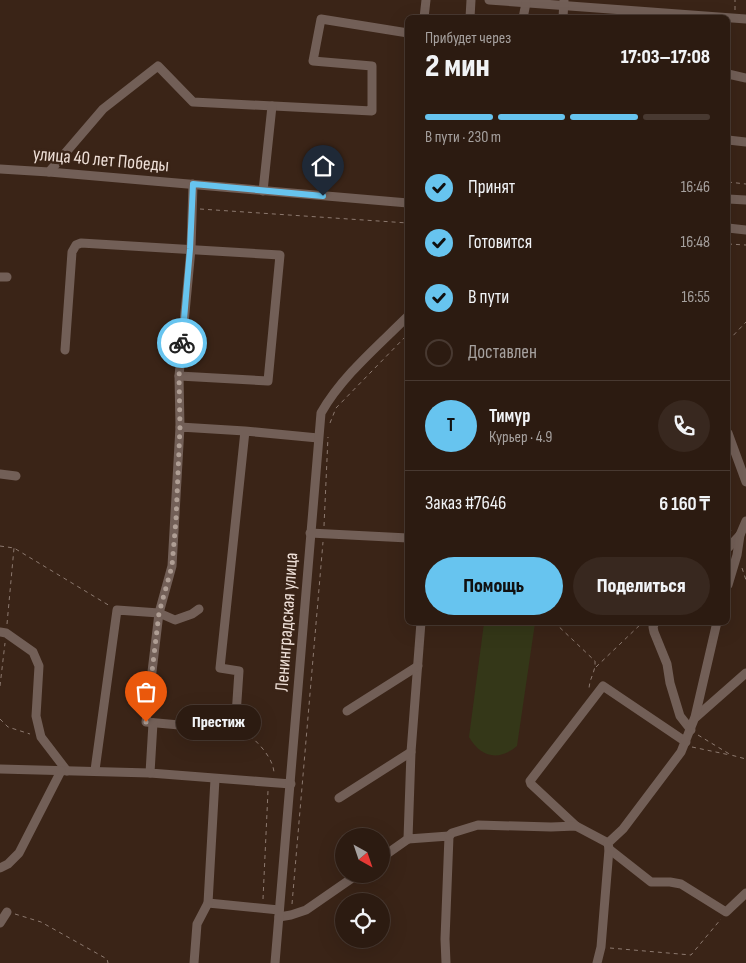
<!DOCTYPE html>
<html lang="ru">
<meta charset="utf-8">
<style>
body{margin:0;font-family:"Sofia Sans Condensed",sans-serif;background:#38281f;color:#f1f3f6;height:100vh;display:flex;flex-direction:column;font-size:19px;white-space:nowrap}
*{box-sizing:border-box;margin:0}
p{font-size:16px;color:#a6a19f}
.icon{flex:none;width:28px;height:28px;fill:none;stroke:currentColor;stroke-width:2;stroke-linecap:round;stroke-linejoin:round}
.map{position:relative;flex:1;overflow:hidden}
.drawer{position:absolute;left:405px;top:15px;width:325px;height:610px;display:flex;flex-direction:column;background:#2c1b11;border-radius:8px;box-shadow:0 5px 20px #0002,0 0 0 1px #483931}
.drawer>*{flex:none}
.needle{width:32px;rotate:140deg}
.buttons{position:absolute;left:335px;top:828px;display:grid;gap:10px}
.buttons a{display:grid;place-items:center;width:55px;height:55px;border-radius:50%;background:#2c1b11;box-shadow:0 5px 20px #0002,0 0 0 1px #483931;font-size:25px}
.pin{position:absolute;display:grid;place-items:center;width:42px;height:42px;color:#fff;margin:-51px -21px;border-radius:50% 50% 50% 0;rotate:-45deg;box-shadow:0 0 5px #0007}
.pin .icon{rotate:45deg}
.courier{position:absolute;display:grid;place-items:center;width:50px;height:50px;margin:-25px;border:4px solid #67c4ef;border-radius:50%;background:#fff;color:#222;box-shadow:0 1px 6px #0007}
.bubble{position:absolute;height:35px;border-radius:18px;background:#2c1b11;box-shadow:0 5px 20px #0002,0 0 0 1px #483931;font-size:16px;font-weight:800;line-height:35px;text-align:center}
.head em{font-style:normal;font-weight:800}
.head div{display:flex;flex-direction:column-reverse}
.head{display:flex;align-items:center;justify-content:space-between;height:85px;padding:0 20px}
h1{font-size:32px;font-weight:800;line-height:38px}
.bar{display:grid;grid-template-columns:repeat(4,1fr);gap:8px 5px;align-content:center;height:60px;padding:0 20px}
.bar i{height:6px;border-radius:4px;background:#483931}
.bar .active{background:#67c4ef}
.bar p{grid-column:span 4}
.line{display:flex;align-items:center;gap:12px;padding:0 20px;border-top:1px solid #483931}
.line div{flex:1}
.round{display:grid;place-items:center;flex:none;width:52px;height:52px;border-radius:26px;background:#38281f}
ol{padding:0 20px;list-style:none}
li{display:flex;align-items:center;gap:15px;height:55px}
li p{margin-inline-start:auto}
li .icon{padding:5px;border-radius:50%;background:#67c4ef;color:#111;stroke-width:4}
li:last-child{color:#a6a19f}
li i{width:28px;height:28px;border:2px solid #483931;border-radius:50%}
.button{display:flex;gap:10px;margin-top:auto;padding:10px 20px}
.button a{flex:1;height:58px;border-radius:30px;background:#67c4ef;color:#111;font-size:20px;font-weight:800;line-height:58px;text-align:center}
.button a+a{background:#38281f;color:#f1f3f6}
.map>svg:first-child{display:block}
.park{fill:#343718}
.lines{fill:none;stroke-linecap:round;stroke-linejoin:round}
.path{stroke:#8c796f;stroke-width:1;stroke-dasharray:4 4;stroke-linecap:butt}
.minor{stroke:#725f57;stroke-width:9}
.done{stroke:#af9e94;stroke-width:5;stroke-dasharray:0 9}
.route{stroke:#67c4ef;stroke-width:6}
.labels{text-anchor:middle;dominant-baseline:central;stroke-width:5;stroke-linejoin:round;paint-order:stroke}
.street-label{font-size:19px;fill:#eedfd7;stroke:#3a2417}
</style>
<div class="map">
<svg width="746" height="963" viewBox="0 0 746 963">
<rect width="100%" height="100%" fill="#3a2417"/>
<path class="park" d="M 484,623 L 535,623 L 517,746 C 499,761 481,758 469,737 Z"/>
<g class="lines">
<g class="path">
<path d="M 735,10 L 735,0"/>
<path d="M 728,182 L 746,184"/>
<path d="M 200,209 L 408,223"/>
<path d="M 728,244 L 746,245"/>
<path d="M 728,341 L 746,322"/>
<path d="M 330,423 L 336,408 L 408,334"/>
<path d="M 728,523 L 731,531"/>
<path d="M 324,526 L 328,437"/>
<path d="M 0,546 L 14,548 L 110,606"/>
<path d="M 742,568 L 746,580"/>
<path d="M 554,622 L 595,661 C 596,672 589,678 589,690"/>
<path d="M 7,624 L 14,548"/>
<path d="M 596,667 L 643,622"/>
<path d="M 0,686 L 5,643"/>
<path d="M 0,719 L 8,727 L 30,734"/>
<path d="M 243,731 C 256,739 275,759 274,775"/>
<path d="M 698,735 L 731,755 L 746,759"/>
<path d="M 692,747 L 730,755"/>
<path d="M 263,899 L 268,791"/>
<path d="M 292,904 L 323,542"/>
<path d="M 15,914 L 41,922 L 107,959 L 108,963"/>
<path d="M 610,948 L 691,955 L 721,919"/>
</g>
<g class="minor">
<path d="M 489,0 L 746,19"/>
<path d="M 424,18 L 426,0"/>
<path d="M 470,18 L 471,0"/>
<path d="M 523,18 L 526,3"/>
<path d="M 563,18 L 564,0"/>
<path d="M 728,74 L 746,78"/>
<path d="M 728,140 L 746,142"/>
<path d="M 0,169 L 49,172 L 408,203"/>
<path d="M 49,172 L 103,109 L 158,66 L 193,102 L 372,111 L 372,66 L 313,61 L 321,19 L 408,33"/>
<path d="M 263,191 L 272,106"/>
<path d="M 728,199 L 746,200"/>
<path d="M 728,228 L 746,230"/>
<path d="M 0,277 L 7,277"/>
<path d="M 65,350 L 72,252 L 76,245 L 81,243 L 280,255 L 268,381 L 179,376"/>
<path d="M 180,427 L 179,376 L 191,249 L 193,184"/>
<path d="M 245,431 L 180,427 L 172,566 L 159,613 L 146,722 L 235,730 L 239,671 L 220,668 L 245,431 L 318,438"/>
<path d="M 728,433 L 746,482"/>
<path d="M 0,474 L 16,476"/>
<path d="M 310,533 L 408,538"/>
<path d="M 728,548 L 740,535"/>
<path d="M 728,585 L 737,555 L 740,535 L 746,521"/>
<path d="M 421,622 L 411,752 L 408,839 L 449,836 L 445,939 L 446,963"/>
<path d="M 655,622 L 653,627 L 654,632 L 667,664 L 670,683 L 680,716 L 691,730"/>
<path d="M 0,632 L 6,633 L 33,652 L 39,666 L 36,716 L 41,737 L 67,771"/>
<path d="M 347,711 L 418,666"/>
<path d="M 696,717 L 746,673"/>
<path d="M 153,723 L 150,773 L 291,784"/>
<path d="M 0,769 L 150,773"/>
<path d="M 95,770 L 117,610 L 159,613 L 175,620 L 192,614 L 199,609"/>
<path d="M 339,798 L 411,752"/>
<path d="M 576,826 L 531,784 L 530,781 L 603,686 L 686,742"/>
<path d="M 449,836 L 452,833 L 478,825 L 551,827 L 576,826 L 608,843"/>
<path d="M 609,849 L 651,882 L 670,882 L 681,884 L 726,912 L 746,893"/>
<path d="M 381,858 L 408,839"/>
<path d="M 0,868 L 8,864 L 19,853 L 61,771"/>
<path d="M 208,903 L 279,910"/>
<path d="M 279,917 L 291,915 L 306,910 L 358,874"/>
<path d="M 0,923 L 7,912"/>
<path d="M 194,963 L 197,924 L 208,903 L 215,779"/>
<path d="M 275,963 L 321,413 C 342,376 378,346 408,316"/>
<path d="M 597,963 L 601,947 L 609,849 L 608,843 L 623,829 L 681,752 L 695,717 L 717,622"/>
</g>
</g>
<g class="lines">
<path class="done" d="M 146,722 L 159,613 L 172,566 L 176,519 L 180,427 L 179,376 L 182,343"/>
<path class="route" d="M 182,343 L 190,249 L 193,184 L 323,196"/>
</g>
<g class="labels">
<g class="street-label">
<text transform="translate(101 160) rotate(5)">улица 40 лет Победы</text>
<text transform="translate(287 622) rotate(-86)">Ленинградская улица</text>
</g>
</g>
</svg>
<div class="buttons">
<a><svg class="needle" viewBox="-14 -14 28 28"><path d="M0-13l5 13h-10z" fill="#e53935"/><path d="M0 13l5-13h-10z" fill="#a6a19f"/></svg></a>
<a><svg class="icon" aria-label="locate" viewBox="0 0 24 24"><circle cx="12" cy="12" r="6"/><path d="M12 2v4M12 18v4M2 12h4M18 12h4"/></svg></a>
</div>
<div class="pin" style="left:146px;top:722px;background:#ea580c"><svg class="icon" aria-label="bag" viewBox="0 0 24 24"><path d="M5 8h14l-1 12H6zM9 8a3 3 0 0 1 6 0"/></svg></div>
<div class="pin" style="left:323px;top:196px;background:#1f2937"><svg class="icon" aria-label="home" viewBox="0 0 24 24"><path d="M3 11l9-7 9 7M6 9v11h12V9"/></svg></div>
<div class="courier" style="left:182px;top:343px"><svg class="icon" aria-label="bike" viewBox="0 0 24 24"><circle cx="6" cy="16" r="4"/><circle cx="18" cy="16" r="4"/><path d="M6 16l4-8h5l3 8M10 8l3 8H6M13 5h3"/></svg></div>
<div class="bubble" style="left:176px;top:705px;width:85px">Престиж</div>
<section class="drawer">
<div class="head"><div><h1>2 мин</h1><p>Прибудет через</p></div><em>17:03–17:08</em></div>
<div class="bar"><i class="active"></i><i class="active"></i><i class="active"></i><i></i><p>В пути · 230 m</p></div>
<ol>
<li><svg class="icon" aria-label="check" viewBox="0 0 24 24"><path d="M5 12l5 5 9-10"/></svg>Принят<p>16:46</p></li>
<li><svg class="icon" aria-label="check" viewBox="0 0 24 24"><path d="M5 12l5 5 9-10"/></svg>Готовится<p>16:48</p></li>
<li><svg class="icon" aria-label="check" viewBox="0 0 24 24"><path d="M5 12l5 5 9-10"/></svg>В пути<p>16:55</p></li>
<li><i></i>Доставлен</li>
</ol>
<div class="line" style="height:90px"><b class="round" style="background:#67c4ef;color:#111">Т</b><div><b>Тимур</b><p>Курьер · 4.9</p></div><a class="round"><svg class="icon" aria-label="phone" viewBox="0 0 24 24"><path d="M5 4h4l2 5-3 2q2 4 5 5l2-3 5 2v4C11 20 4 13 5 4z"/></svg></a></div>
<div class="line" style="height:65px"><div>Заказ #7646</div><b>6 160 ₸</b></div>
<div class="button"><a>Помощь</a><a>Поделиться</a></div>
</section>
</div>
